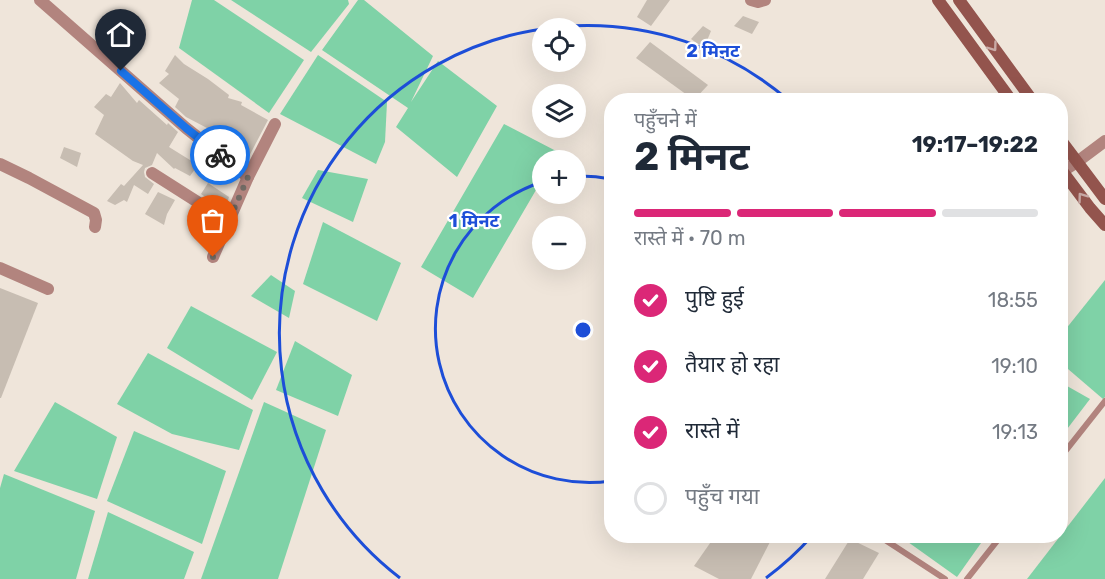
<!DOCTYPE html>
<html lang="hi">
<meta charset="utf-8">
<style>
body{margin:0;font-family:Rubik,"Noto Sans Devanagari",sans-serif;background:#f6f6f7;color:#1f2937;height:100vh;display:flex;flex-direction:column;font-size:22px;white-space:nowrap}
*{box-sizing:border-box;margin:0}
p{font-size:20px;color:#747a83}
.icon{flex:none;width:33px;height:33px;fill:none;stroke:currentColor;stroke-width:2;stroke-linecap:round;stroke-linejoin:round}
.map{position:relative;flex:1;overflow:hidden}
.sheet{position:absolute;left:604px;top:93px;width:464px;height:450px;display:flex;flex-direction:column;background:#fff;border-radius:24px;box-shadow:0 6px 24px #0002}
.sheet>*{flex:none}
.fabs{position:absolute;left:532px;top:18px;display:grid;gap:12px}
.fabs a{display:grid;place-items:center;width:54px;height:54px;border-radius:50%;background:#fff;box-shadow:0 6px 24px #0002;font-size:30px}
.pin{position:absolute;display:grid;place-items:center;width:51px;height:51px;color:#fff;margin:-62px -26px;border-radius:50% 50% 50% 0;rotate:-45deg;box-shadow:0 0 6px #0007}
.pin .icon{rotate:45deg}
.courier{position:absolute;display:grid;place-items:center;width:60px;height:60px;margin:-30px;border:4px solid #1a73e8;border-radius:50%;background:#fff;color:#222;box-shadow:0 2px 8px #0007}
.overview em{font-style:normal;font-weight:700}
.overview div{display:flex;flex-direction:column-reverse}
.overview{display:flex;align-items:center;justify-content:space-between;height:102px;padding:0 30px}
h1{font-size:39px;font-weight:700;line-height:45px}
.bar{display:grid;grid-template-columns:repeat(4,1fr);gap:9px 6px;align-content:center;height:72px;padding:0 30px}
.bar i{height:8px;border-radius:4px;background:#e0e1e3}
.bar .current{background:#db2777}
.bar p{grid-column:span 4}
ol{padding:0 30px;list-style:none}
li{display:flex;align-items:center;gap:18px;height:66px}
li p{margin-inline-start:auto}
li .icon{padding:6px;border-radius:50%;background:#db2777;color:#fff;stroke-width:4}
li:last-child{color:#747a83}
li i{width:33px;height:33px;border:3px solid #e0e1e3;border-radius:50%}
.map>svg:first-child{display:block}
.grass{fill:#7fd2a7}
.building{fill:#c7bdb2}
.lines{fill:none;stroke-linecap:round;stroke-linejoin:round}
.lane{stroke:#b2847e;stroke-width:6}
.street{stroke:#b2847e;stroke-width:12}
.secondary{stroke:#93544d;stroke-width:12}
.oneway{stroke:#c9aaa6}
.done{stroke:#726b65;stroke-width:6;stroke-dasharray:0 10.8}
.route{stroke:#1a73e8;stroke-width:8}
.ring{fill:none;stroke:#1d4ed8;stroke-width:3}
.centre{fill:#1d4ed8;stroke:#fff;stroke-width:3}
.ring-label{font-size:18px;text-anchor:middle;font-weight:bold;fill:#1d4ed8;stroke:#fff;stroke-width:4.5;stroke-linejoin:round;paint-order:stroke}
</style>
<div class="map">
<svg width="1105" height="579" viewBox="0 0 1105 579">
<rect width="100%" height="100%" fill="#efe5da"/>
<g class="grass">
<path d="M 192,0 L 214,0 L 304,60 L 269,113 L 179,48 Z"/>
<path d="M 231,0 L 348,0 L 349,4 L 311,52 Z"/>
<path d="M 358,0 L 364,0 L 433,56 L 411,102 L 438,61 L 497,106 L 457,177 L 396,127 L 408,108 L 322,50 Z"/>
<path d="M 318,55 L 387,102 L 385,142 L 376,164 L 280,114 Z"/>
<path d="M 504,124 L 558,152 L 553,160 L 543,160 L 543,178 L 473,298 L 421,267 Z"/>
<path d="M 318,170 L 368,179 L 353,222 L 302,198 Z"/>
<path d="M 323,222 L 401,263 L 377,321 L 303,284 Z"/>
<path d="M 271,275 L 295,291 L 289,318 L 251,296 Z"/>
<path d="M 1105,280 L 1105,397 L 1103,399 L 1061,363 L 1061,335 Z"/>
<path d="M 191,306 L 277,352 L 252,400 L 167,348 Z"/>
<path d="M 295,341 L 352,375 L 338,416 L 276,390 Z"/>
<path d="M 148,353 L 253,410 L 239,450 L 172,434 L 117,404 Z"/>
<path d="M 1060,382 L 1090,399 L 1061,437 L 1060,437 Z"/>
<path d="M 55,402 L 117,437 L 97,499 L 14,471 Z"/>
<path d="M 264,402 L 326,430 L 278,579 L 201,579 Z"/>
<path d="M 134,431 L 226,471 L 202,544 L 107,501 Z"/>
<path d="M 4,474 L 95,511 L 76,579 L 0,579 L 0,488 Z"/>
<path d="M 1105,478 L 1105,579 L 1027,579 Z"/>
<path d="M 108,512 L 194,552 L 184,579 L 88,579 Z"/>
<path d="M 914,536 L 986,536 L 957,577 L 908,542 Z"/>
</g>
<g class="building">
<path d="M 647,0 L 670,0 L 651,26 L 637,17 Z"/>
<path d="M 743,16 L 759,22 L 752,34 L 734,26 Z"/>
<path d="M 703,26 L 711,31 L 704,48 L 691,39 Z"/>
<path d="M 650,42 L 708,85 L 694,100 L 636,58 Z"/>
<path d="M 175,55 L 184,64 L 208,79 L 229,95 L 228,98 L 242,102 L 241,105 L 268,120 L 245,164 L 205,132 L 207,128 L 186,117 L 175,107 L 179,99 L 159,83 L 169,74 L 165,71 Z"/>
<path d="M 120,83 L 137,103 L 139,100 L 167,125 L 168,123 L 178,132 L 169,147 L 198,165 L 190,176 L 175,168 L 174,169 L 157,153 L 152,165 L 145,168 L 144,172 L 145,177 L 154,184 L 148,194 L 134,185 L 127,202 L 124,200 L 115,205 L 107,201 L 121,184 L 124,186 L 143,165 L 133,161 L 95,134 L 104,115 L 94,107 L 106,94 L 111,97 Z"/>
<path d="M 64,147 L 81,153 L 77,167 L 60,158 Z"/>
<path d="M 208,183 L 229,197 L 225,210 L 201,194 Z"/>
<path d="M 158,192 L 175,200 L 167,214 L 164,225 L 145,214 Z"/>
<path d="M 0,288 L 38,303 L 1,398 L 0,398 Z"/>
<path d="M 715,536 L 773,536 L 751,579 L 719,579 L 694,566 Z"/>
<path d="M 850,539 L 879,553 L 863,579 L 825,579 Z"/>
</g>
<g class="lines">
<g class="lane">
<path d="M 1060,458 L 1105,401"/>
<path d="M 879,536 L 945,579"/>
<path d="M 967,579 L 1001,536"/>
</g>
<g class="street">
<path d="M 40,0 L 186,128 L 248,177"/>
<path d="M 751,0 L 758,2 L 765,0"/>
<path d="M 0,164 L 29,178 L 94,213 L 96,220 L 95,227"/>
<path d="M 1063,171 L 1077,162 L 1105,141"/>
<path d="M 152,173 L 229,222"/>
<path d="M 213,257 L 248,177 L 275,124"/>
<path d="M 0,268 L 48,289"/>
</g>
<g class="secondary">
<path d="M 938,0 L 1011,100"/>
<path d="M 959,0 L 1032,100"/>
<path d="M 1060,139 L 1105,199"/>
<path d="M 1060,168 L 1090,208 L 1105,225"/>
</g>
</g>
<defs><path id="oneway-chevron" d="M-2-3.5L2.5 0L-2 3.5" fill="none" stroke-width="1.6" stroke-linecap="round" stroke-linejoin="round" transform="scale(1.5)"/></defs>
<g class="oneway">
<use href="#oneway-chevron" transform="translate(993 47) rotate(54)"/>
<use href="#oneway-chevron" transform="translate(1082 197) rotate(-126)"/>
</g>
<g class="lines">
<path class="done" d="M 213,257 L 248,177 L 220,155"/>
<path class="route" d="M 121,71 L 186,128 L 220,155"/>
</g>
<g class="ring">
<path d="M611 481A154 154 0 0 1 542 182M576 176A154 154 0 0 1 611 179"/>
<path d="M812 536A308 308 0 0 1 766 578M400 578A308 308 0 1 1 787 99"/>
</g>
<circle cx="583" cy="330" r="9" class="centre"/>
<g class="ring-label">
<text x="713" y="57">2 मिनट</text>
<text x="474" y="227">1 मिनट</text>
</g>
</svg>
<div class="fabs">
<a><svg class="icon" aria-label="locate" viewBox="0 0 24 24"><circle cx="12" cy="12" r="6"/><path d="M12 2v4M12 18v4M2 12h4M18 12h4"/></svg></a>
<a><svg class="icon" aria-label="layers" viewBox="0 0 24 24"><path d="M12 4l9 5-9 5-9-5zM3 14l9 5 9-5"/></svg></a>
<a>+</a>
<a>−</a>
</div>
<div class="pin" style="left:213px;top:257px;background:#ea580c"><svg class="icon" aria-label="bag" viewBox="0 0 24 24"><path d="M5 8h14l-1 12H6zM9 8a3 3 0 0 1 6 0"/></svg></div>
<div class="pin" style="left:121px;top:71px;background:#1f2937"><svg class="icon" aria-label="home" viewBox="0 0 24 24"><path d="M3 11l9-7 9 7M6 9v11h12V9"/></svg></div>
<div class="courier" style="left:220px;top:155px"><svg class="icon" aria-label="bike" viewBox="0 0 24 24"><circle cx="6" cy="16" r="4"/><circle cx="18" cy="16" r="4"/><path d="M6 16l4-8h5l3 8M10 8l3 8H6M13 5h3"/></svg></div>
<section class="sheet">
<div class="overview"><div><h1>2 मिनट</h1><p>पहुँचने में</p></div><em>19:17–19:22</em></div>
<div class="bar"><i class="current"></i><i class="current"></i><i class="current"></i><i></i><p>रास्ते में · 70 m</p></div>
<ol>
<li><svg class="icon" aria-label="check" viewBox="0 0 24 24"><path d="M5 12l5 5 9-10"/></svg>पुष्टि हुई<p>18:55</p></li>
<li><svg class="icon" aria-label="check" viewBox="0 0 24 24"><path d="M5 12l5 5 9-10"/></svg>तैयार हो रहा<p>19:10</p></li>
<li><svg class="icon" aria-label="check" viewBox="0 0 24 24"><path d="M5 12l5 5 9-10"/></svg>रास्ते में<p>19:13</p></li>
<li><i></i>पहुँच गया</li>
</ol>
</section>
</div>
